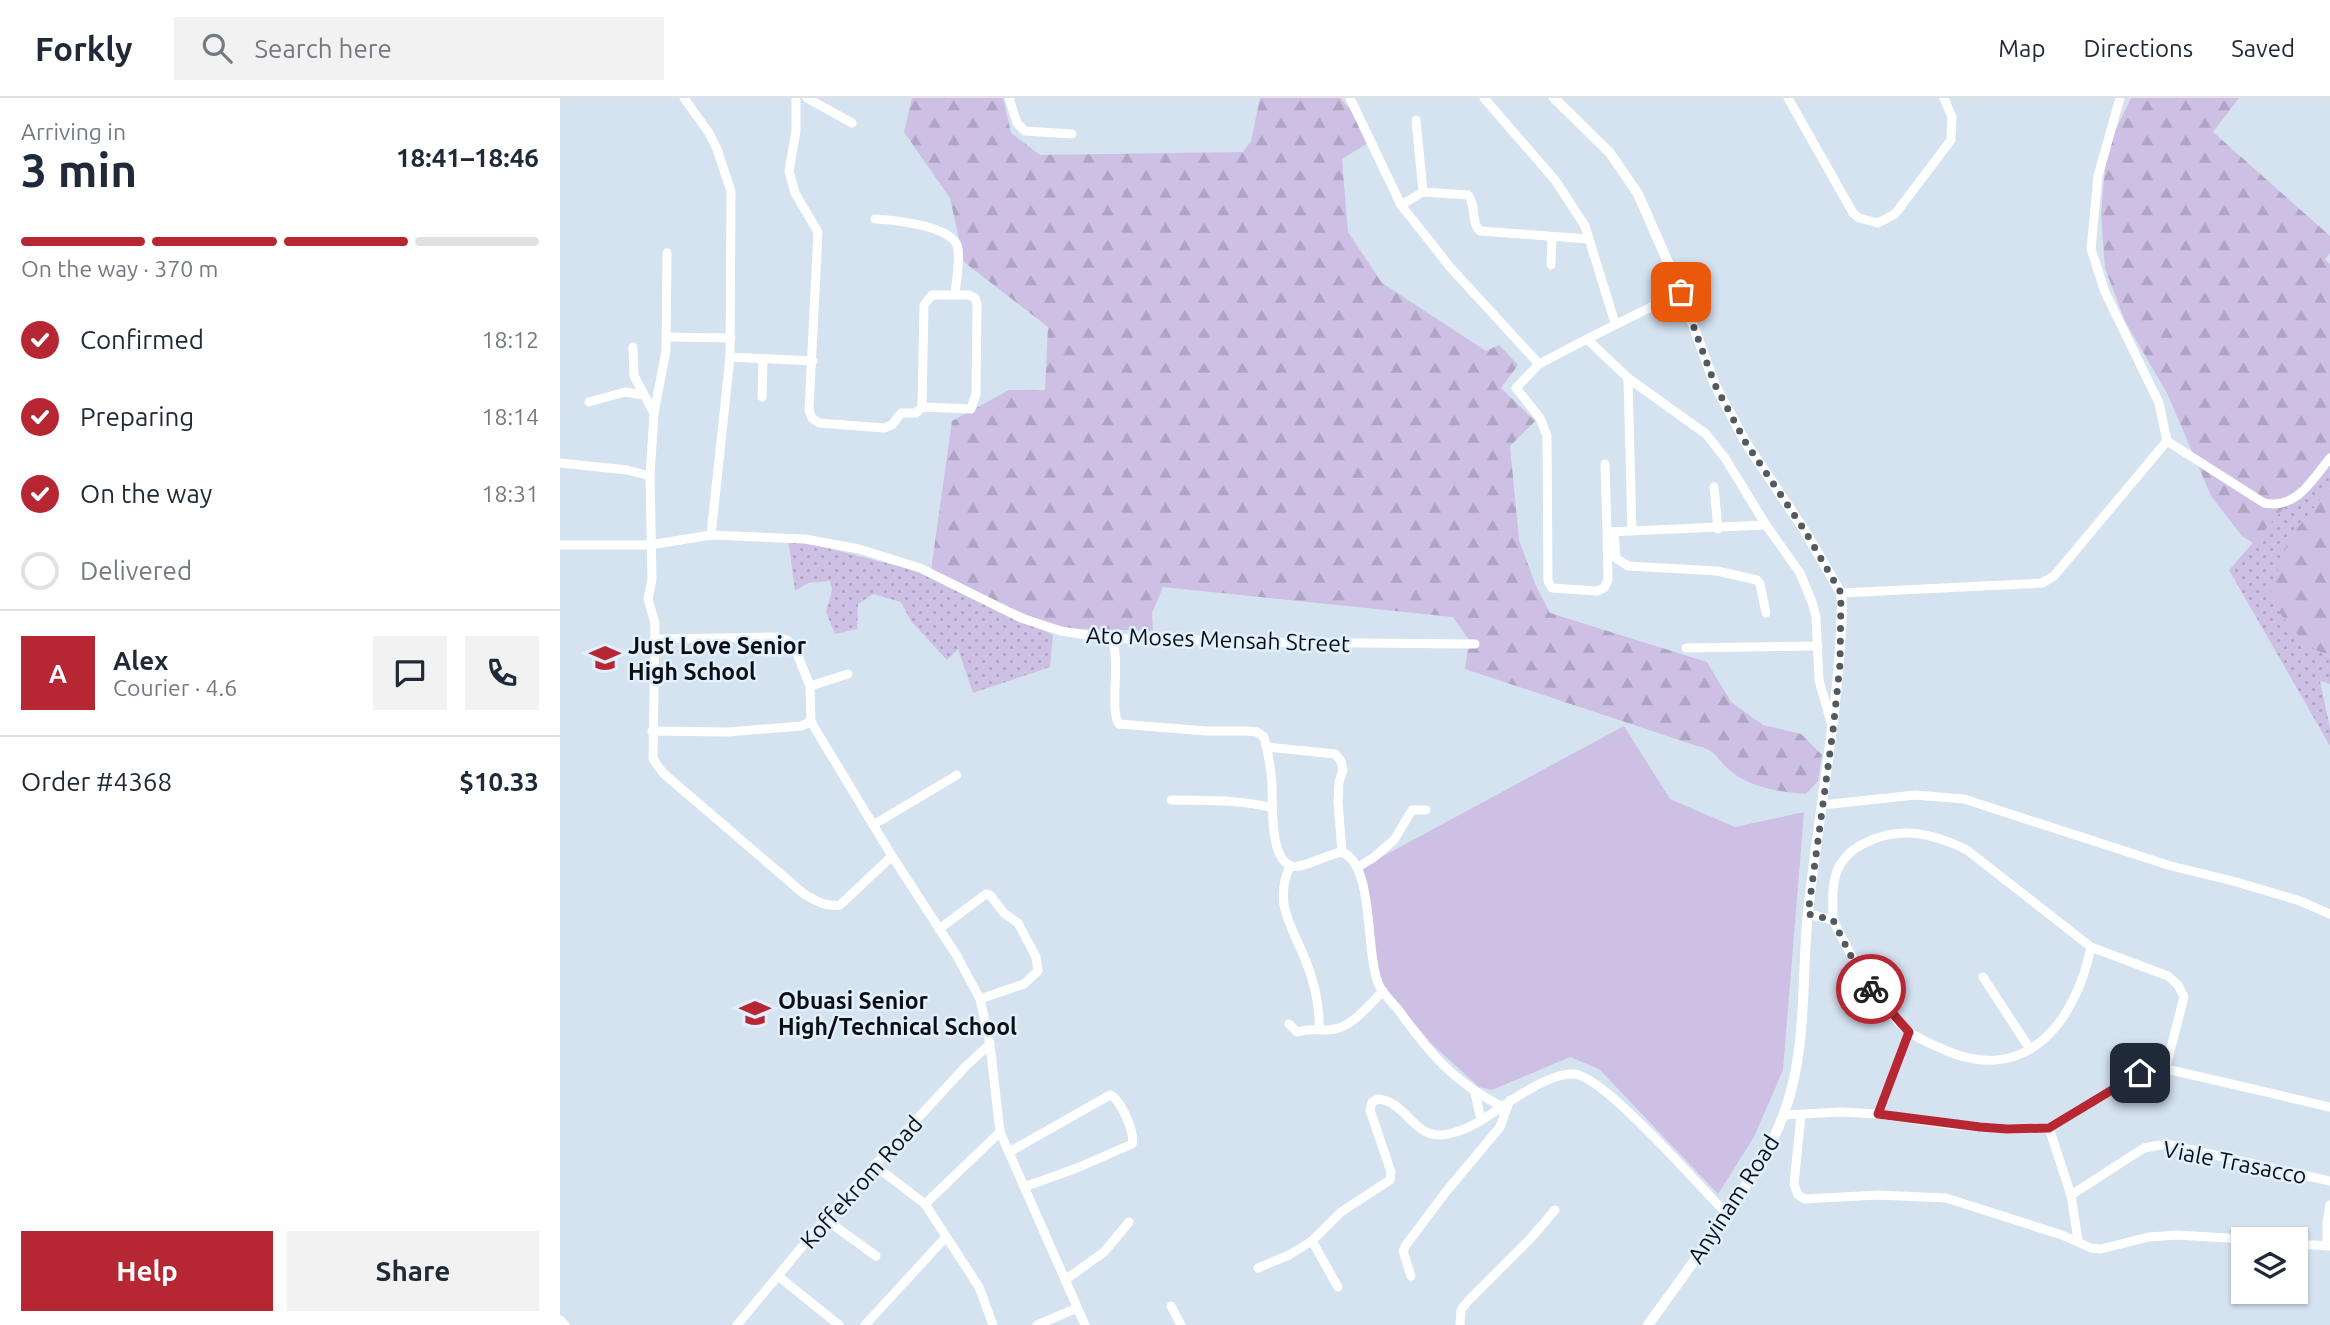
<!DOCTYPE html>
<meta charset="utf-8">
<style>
body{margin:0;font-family:Ubuntu,sans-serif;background:#f2f2f3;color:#1f2937;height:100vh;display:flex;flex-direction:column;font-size:26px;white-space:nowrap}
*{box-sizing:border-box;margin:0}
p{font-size:23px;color:#747a83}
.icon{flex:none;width:38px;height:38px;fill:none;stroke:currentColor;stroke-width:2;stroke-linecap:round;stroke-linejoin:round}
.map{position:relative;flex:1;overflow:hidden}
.details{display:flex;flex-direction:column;background:#fff;width:560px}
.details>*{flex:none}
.buttons{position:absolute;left:1671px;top:1129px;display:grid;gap:14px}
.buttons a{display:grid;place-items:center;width:77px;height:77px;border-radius:0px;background:#fff;box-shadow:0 2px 5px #0004;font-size:35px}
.pin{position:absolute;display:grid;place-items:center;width:60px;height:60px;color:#fff;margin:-30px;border-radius:14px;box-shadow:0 4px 10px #0006}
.courier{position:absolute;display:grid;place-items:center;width:70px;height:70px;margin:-35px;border:5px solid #b72633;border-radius:50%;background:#fff;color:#222;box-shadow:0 2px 9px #0007}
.headline em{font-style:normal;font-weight:700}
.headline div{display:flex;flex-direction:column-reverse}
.headline{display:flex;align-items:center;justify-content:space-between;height:119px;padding:0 21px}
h1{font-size:46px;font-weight:700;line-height:52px}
.bar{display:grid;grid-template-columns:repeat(4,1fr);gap:10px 7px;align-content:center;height:84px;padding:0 21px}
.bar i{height:9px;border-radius:5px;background:#e0e1e3}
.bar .current{background:#b72633}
.bar p{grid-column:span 4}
.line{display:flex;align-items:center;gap:18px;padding:0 21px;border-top:2px solid #e0e1e3}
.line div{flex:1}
.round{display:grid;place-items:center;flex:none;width:74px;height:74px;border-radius:0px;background:#f2f2f3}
ol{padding:0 21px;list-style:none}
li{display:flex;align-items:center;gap:21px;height:77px}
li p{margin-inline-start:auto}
li .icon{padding:7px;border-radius:50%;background:#b72633;color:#fff;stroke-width:4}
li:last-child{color:#747a83}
li i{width:38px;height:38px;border:4px solid #e0e1e3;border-radius:50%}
.cta{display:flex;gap:14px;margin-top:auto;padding:14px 21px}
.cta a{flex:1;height:80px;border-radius:0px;background:#b72633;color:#fff;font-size:28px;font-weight:700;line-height:80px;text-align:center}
.cta a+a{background:#f2f2f3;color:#1f2937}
header{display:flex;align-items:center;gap:42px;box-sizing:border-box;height:98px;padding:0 35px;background:#fff;border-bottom:2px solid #e0e1e3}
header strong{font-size:33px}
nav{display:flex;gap:38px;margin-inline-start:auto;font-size:24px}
.search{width:490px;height:63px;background:#f2f2f3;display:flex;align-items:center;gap:18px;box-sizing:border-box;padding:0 24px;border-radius:0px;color:#747a83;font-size:26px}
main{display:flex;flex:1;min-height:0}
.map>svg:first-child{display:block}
.grass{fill:url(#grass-dots)}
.forest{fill:url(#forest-firs)}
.pitch{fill:#cdc0e4}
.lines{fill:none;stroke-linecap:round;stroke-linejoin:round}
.minor{stroke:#fff;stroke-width:9}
.tertiary{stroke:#fff;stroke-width:10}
.done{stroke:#525960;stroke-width:7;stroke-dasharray:0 12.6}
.route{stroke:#b72633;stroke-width:9}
.labels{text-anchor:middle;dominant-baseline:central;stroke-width:5;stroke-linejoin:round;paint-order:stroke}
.street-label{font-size:23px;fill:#0b0f13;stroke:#e2f0fd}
.poi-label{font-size:23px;font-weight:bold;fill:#0b0f13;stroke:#e2f0fd;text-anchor:start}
</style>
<header>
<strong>Forkly</strong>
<div class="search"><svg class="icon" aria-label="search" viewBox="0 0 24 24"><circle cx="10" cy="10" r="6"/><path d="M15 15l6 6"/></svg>Search here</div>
<nav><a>Map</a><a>Directions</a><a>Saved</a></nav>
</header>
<main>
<section class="details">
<div class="headline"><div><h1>3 min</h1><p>Arriving in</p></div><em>18:41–18:46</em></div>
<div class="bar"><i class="current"></i><i class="current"></i><i class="current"></i><i></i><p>On the way · 370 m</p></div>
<ol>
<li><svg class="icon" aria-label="check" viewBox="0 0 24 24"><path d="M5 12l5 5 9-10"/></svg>Confirmed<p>18:12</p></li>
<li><svg class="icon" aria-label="check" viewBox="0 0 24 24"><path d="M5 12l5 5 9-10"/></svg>Preparing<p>18:14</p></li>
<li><svg class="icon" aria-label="check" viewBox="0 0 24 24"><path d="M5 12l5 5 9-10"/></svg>On the way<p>18:31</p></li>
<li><i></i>Delivered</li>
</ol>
<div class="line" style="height:126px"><b class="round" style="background:#b72633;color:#fff">A</b><div><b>Alex</b><p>Courier · 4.6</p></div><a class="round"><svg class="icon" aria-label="chat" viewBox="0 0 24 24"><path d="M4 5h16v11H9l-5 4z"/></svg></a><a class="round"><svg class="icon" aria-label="phone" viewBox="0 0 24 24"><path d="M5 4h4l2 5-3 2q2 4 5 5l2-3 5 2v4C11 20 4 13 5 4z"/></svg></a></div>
<div class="line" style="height:91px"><div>Order #4368</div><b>$10.33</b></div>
<div class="cta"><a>Help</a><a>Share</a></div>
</section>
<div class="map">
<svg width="1770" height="1227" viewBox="0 0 1770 1227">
<defs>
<pattern id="grass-dots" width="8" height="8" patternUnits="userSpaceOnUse" patternTransform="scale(1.75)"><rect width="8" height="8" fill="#cdc0e4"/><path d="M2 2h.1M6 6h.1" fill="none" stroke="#afa4c3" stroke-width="1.8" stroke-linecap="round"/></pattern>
<pattern id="forest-firs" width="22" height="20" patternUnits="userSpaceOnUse" patternTransform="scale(1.75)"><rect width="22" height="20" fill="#cdc0e4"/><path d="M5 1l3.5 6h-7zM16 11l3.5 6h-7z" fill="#afa4c3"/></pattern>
</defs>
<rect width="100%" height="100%" fill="#d5e2f0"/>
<g class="grass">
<path d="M 1770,357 L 1770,390 L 1729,440 L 1759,554 L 1770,559 L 1770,586 L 1760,583 L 1770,630 L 1770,648 L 1669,472 Z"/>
<path d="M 228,440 L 357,473 L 493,537 L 490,569 L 413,595 L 398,551 L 387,562 L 351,523 L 341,504 L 313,496 L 298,506 L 297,531 L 275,536 L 266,514 L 272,492 L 270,483 L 248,485 L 235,493 Z"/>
</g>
<g class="forest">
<path d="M 352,0 L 443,0 L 451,35 L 480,57 L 683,54 L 691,43 L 700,0 L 780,0 L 791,12 L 808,45 L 782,61 L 788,134 L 822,185 L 926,253 L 939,247 L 958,267 L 941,290 L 975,323 L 950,348 L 959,442 L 976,488 L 990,515 L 1147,564 L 1171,604 L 1203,627 L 1241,636 L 1262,657 L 1258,683 L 1246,696 C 1222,694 1191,690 1172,674 C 1157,663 1158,652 1137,648 L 905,571 L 909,542 L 893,519 L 603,489 L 592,515 L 593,533 L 499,530 L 444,507 L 371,472 L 392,323 L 449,292 L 485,292 L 488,229 L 404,164 L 390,100 L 344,34 Z"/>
<path d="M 1571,0 L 1679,0 L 1653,34 L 1770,138 L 1770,155 L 1765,162 L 1770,166 L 1770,357 L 1693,445 L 1682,438 L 1651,398 L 1607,295 L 1565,223 L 1545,170 L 1541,115 L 1547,50 Z"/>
<path d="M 1770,390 L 1770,559 C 1742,548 1724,522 1709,498 L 1729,440 Z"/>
</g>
<path class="pitch" d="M 1064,628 L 1110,701 L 1175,729 L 1244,714 L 1223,972 L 1194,1039 L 1158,1096 L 1039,971 L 1010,959 L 932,992 L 919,989 L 872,946 L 821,886 L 803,769 Z"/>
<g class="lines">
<g class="minor">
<path d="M 124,0 L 149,35 L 157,51 L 171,93 L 170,259 L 151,437"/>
<path d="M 236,0 L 236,33 L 229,73 L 235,95 L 258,134 L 249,312 L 252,320 L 259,325 L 324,330 L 332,327 L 341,315 L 356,315 L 362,309 L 411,311 L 416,296 L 417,206 L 415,200 L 409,197 L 372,197 L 364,207 L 362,309"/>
<path d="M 247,0 L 292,25"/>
<path d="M 449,0 L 457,25 L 465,33 L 512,36"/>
<path d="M 790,0 L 841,107 L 890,169 L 979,266 L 1027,241"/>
<path d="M 924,0 L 995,82 L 1025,128 L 1055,225"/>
<path d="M 1228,0 L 1293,115 L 1299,120 L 1318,125 L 1335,116 L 1391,42 L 1392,19 L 1384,0"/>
<path d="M 856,22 L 863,94 L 908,97 C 917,108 910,123 920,133 L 1029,141"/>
<path d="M 841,107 L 863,94"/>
<path d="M 315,121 C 333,122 388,127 397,147 C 401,157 396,184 395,196"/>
<path d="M 991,167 L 992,139"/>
<path d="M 1121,194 L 1027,241 L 1068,280 L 1146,336 L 1165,360 L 1206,427 L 1240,475 L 1252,504 L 1256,519 L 1259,582 L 1272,628"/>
<path d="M 106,239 L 171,240"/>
<path d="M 73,249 L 74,278 L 94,315"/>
<path d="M 170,259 L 253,263"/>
<path d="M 979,266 L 956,290 L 980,320 L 987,338 L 988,483 L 992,490 L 1037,493 L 1044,490 L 1048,482 L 1047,434 L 1206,427"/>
<path d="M 1068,280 L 1072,433"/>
<path d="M 202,299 L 203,261"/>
<path d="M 29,304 L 65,294 L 84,297"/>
<path d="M 1607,343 L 1704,405 C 1736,412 1752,382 1770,360"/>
<path d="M 0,365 L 67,372 L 90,378"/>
<path d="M 1045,366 L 1047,434"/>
<path d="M 1154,389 L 1158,431"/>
<path d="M 1054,434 L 1056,460 L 1068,468 L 1157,473 L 1197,482 L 1200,486 L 1206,515"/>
<path d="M 0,447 L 90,447 L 151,437 L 245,441 L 299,451 L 360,470 L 461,520 L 501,533 L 552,541 L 613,540 L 664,544 L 915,546"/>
<path d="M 1281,495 L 1482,485 L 1494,478 L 1607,343 L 1599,305 L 1545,194 L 1531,151 L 1538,78 L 1560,0"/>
<path d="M 94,541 L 217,539 L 227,542 L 234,548 L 250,588 L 251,624 L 332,758 L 280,807 C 266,809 256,803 244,796 L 103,675 L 93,661 L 95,525 L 88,501 L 92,481 L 90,378 L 94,315 L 106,253 L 107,155"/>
<path d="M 552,541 C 561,565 549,611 559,626 L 647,633 L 687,633 L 697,634 L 704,639 C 708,654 711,671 712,687 C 713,705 709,760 731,768 C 740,772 768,756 782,754 C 816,768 804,859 820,889 C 825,898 834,906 840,914 C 869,955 895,985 941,1008"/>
<path d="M 1126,550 L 1258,548"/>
<path d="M 250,588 L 288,576"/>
<path d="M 92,633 L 168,634 L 241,628 L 251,624"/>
<path d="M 707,649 L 775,656 L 781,663 L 783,672 L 779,684 L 778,704 L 782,754"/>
<path d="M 611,702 C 645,703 679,701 712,710"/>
<path d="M 1262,707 L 1355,697 L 1404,701 L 1611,768 L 1673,783 L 1740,803 L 1770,816"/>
<path d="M 313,727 L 397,677"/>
<path d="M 332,758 L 397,858 L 420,901 L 430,946 L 440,1034 L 525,1227"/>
<path d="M 730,768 C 713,806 732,828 745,861 C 754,883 760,908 759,931"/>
<path d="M 798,769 L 813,760 L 834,742 L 852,712 L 866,712"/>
<path d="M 1248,816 L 1273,822 C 1293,862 1314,904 1348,933 C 1359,942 1374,947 1387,953 C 1468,987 1516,922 1531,849"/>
<path d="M 1273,822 C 1273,806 1271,789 1277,773 C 1282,761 1291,752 1303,746 C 1338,727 1373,735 1407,752 L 1531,849 L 1608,878 L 1618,887 L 1624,899 L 1605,973"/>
<path d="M 379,831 L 426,796 L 430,797 L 444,815 L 458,825 L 476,859 L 478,873 L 464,886 L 420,901"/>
<path d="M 1423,879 L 1470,951"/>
<path d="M 729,926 L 737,934 C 753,929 762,934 775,931 C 794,927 810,906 823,893"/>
<path d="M 915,995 L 921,1022"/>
<path d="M 1318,1016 L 1349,935"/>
<path d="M 1224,1017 L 1281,1014 L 1318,1016 L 1393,1027 L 1447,1031 L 1489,1030 L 1580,975 L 1611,972 L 1770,1009"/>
<path d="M 1241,1017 L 1234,1086 L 1238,1097 L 1245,1101 L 1318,1097 L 1386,1100 L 1502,1137 L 1531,1150 L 1541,1151 L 1589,1139 L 1617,1137 L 1684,1141"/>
<path d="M 1489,1030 L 1511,1097 L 1518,1142"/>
<path d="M 449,1054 L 550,997 C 560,1000 576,1036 572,1046 L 517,1070 L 464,1089"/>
<path d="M 314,1067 L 365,1106 L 419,1189 L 433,1227"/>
<path d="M 1511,1097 L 1584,1050 L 1606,1046 L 1770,1083"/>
<path d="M 365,1106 L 440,1034"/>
<path d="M 265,1121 L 316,1158"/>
<path d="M 1736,1146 L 1770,1148"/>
<path d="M 1767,1148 L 1767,1124 L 1770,1107"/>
<path d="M 698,1170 L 729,1157 L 752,1143"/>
<path d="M 218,1178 L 279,1227"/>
<path d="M 851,1178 L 843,1153 L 846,1147 L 885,1095 L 940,1029 L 950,1002"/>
<path d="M 505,1182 L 544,1154 L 569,1124"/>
<path d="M 778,1189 L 752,1143 L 781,1114 L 830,1082 L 831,1074 L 810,1012 L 812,1004 L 818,1001 C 845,1003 853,1038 880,1037 C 913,1035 942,1006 970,991 C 982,984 1000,975 1015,976 C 1046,980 1141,1090 1167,1116"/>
<path d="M 611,1208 L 621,1227"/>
<path d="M 0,1222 L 5,1227"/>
<path d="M 177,1227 L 265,1121 L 406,968 L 430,946"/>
<path d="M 305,1227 L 386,1139"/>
<path d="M 477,1227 L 517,1210"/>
<path d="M 900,1227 L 901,1212 L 908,1203 L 970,1141 L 995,1112"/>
</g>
<path class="tertiary" d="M 994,0 L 1050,55 L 1078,96 L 1121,194 L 1155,287 L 1186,345 L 1245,433 L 1271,478 L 1281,495 L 1282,509 C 1279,612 1259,712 1248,814 C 1241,882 1248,953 1223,1018 C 1212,1048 1194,1075 1177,1101 C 1149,1144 1118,1185 1088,1227"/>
</g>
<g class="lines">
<path class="done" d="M 1121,194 L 1155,287 L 1186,345 L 1245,433 L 1281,495 L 1280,566 L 1273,632 L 1248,816 L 1273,822 L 1292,860 L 1311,891"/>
<path class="route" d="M 1311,891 L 1349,934 L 1318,1016 L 1420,1029 L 1447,1031 L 1489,1030 L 1580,975"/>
</g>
<defs>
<g id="school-bare" transform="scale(2.415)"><path d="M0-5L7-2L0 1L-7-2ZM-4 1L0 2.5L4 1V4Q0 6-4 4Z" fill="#b72633" stroke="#e2f0fd" stroke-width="2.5" paint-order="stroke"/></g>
</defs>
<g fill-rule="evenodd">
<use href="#school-bare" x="45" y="560"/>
<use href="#school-bare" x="195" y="915"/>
</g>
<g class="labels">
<g class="street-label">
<text transform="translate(658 541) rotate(2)">Ato Moses Mensah Street</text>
<text transform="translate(1675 1064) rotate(11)">Viale Trasacco</text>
<text transform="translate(301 1084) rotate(-48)">Koffekrom Road</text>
<text transform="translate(1173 1101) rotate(-57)">Anyinam Road</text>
</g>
<g class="poi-label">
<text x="68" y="547">Just Love Senior<tspan x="68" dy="26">High School</tspan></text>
<text x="218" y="902">Obuasi Senior<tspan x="218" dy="26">High/Technical School</tspan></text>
</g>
</g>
</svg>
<div class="buttons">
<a><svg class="icon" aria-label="layers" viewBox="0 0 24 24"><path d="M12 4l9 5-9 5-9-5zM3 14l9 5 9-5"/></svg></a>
</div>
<div class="pin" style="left:1121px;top:194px;background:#ea580c"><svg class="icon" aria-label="bag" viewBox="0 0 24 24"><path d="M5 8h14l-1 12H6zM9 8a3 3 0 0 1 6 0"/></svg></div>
<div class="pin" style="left:1580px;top:975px;background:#1f2937"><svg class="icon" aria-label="home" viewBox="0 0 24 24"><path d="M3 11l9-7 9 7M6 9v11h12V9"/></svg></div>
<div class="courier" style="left:1311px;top:891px"><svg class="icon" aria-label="bike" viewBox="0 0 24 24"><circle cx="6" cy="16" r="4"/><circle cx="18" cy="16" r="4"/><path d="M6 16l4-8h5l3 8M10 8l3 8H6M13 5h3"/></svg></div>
</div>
</main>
